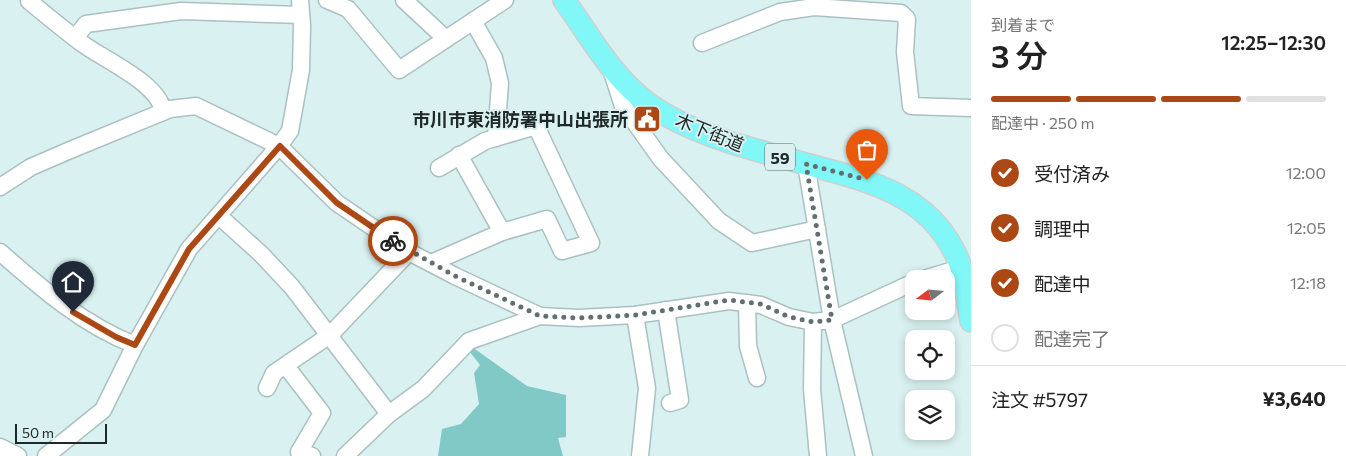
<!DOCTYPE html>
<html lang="ja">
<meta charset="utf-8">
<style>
body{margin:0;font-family:Commissioner,"Noto Sans JP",sans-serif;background:#f2f2f2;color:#222;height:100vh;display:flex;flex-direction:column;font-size:19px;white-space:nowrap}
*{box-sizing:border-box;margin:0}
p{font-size:16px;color:#767676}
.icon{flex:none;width:28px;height:28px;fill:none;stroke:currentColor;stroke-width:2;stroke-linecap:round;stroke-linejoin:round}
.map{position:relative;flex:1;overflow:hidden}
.side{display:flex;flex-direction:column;background:#fff;width:375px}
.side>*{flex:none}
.needle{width:32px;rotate:254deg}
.tools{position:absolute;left:905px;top:270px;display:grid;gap:10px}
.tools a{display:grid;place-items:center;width:50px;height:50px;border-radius:10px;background:#fff;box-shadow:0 2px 8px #0003;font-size:25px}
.scale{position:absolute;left:15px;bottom:12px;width:92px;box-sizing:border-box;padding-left:5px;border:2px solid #202929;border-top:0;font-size:14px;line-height:18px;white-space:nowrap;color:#202929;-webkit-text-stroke:4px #d9f1f0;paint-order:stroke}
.pin{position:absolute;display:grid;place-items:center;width:42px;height:42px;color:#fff;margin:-51px -21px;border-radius:50% 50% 50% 0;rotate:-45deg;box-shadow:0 0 5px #0007}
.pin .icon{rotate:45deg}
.courier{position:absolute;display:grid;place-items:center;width:50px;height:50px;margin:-25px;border:4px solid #ac4813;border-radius:50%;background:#fff;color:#222;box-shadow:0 1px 6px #0007}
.summary em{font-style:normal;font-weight:600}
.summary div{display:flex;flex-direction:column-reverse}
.summary{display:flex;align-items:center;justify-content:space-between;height:85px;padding:0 20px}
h1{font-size:32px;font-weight:600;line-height:38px}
.bar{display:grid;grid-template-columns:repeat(4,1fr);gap:8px 5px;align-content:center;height:60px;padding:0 20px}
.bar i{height:6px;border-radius:4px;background:#e0e0e0}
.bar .on{background:#ac4813}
.bar p{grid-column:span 4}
.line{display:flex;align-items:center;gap:12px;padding:0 20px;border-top:1px solid #e0e0e0}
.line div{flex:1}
ol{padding:0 20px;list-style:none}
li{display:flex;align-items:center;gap:15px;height:55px}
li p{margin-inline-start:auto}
li .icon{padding:5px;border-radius:50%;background:#ac4813;color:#fff;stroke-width:4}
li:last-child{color:#767676}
li i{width:28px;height:28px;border:2px solid #e0e0e0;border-radius:50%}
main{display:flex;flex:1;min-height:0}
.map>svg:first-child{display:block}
.green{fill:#80c9c7}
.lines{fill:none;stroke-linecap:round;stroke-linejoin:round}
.minor-casing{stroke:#abc1c1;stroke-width:19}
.major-casing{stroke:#ced0d0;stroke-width:24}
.minor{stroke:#fff;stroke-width:16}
.major{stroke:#81f8f7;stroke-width:21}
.done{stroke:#616f6f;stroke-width:5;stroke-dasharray:0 9}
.route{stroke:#ac4813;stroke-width:6}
.labels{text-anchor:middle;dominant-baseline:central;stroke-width:4;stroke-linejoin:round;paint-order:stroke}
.shield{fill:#d9f1f0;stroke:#586565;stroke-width:1}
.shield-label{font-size:16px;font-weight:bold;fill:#202929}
.poi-label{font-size:18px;font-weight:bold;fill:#202929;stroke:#d9f1f0;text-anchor:end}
.street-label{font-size:18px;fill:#202929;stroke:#d9f1f0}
</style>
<main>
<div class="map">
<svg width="971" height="456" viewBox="0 0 971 456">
<rect width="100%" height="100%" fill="#d9f1f0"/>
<path class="green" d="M 472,347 L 527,386 L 566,395 L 566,437 L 558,438 L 563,456 L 438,456 L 442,429 L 461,424 L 479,404 L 474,373 L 480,365 L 470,352 Z"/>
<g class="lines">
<g class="minor-casing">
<g id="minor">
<path d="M 327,0 L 348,9 L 399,70 L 505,0"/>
<path d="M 404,0 L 446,39"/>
<path d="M 29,1 C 46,15 63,29 80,42 C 102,59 160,83 163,112"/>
<path d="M 473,21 L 494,58 L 500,83 L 496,138"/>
<path d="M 75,38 L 86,24 L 181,11 L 301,15"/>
<path d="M 702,43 L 780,12 L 814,7 L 901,13 L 907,19 L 905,52 L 911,106 L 971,108"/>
<path d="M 611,69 L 623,106 L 661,159 L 719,221 L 752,243 L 817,229"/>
<path d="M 459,155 L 502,232"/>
<path d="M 806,164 L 832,320 L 864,456"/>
<path d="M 0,187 L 31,167 L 68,151 L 170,109 L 196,106 L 279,146 L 337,203 L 409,252 L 455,276 L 540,316 L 579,318 L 635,315 L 729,301 L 761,305 L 789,317 L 813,322 L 832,320 L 914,282"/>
<path d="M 219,216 L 261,254 L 292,287 L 389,414"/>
<path d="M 0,252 C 41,288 83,325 135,345"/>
<path d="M 431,263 L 502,232 L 547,219 L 562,251 L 591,243 L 536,126 L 485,141 L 439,168"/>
<path d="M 924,279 L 960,268"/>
<path d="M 747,303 L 748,346 L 757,378"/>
<path d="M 666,310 L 680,400 L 670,403"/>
<path d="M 635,315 L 647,388 L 640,456"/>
<path d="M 813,322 L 812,389 L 818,456"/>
<path d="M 286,366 L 322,413 L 299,452 L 312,456"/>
<path d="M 267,388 L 274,373 L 330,335 L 409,252"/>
<path d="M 0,447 L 18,456"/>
<path d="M 46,456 L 103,410 L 135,345 L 189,249 L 279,146 L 290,131 L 301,70 L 302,25 L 300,0"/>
<path d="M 345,456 L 389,414 L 423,389 L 469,341 L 540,316"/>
</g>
</g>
<g class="major-casing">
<path id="major" d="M 564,0 C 590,36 613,79 650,105 C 695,136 750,148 802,163 C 861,179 924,191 954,251 C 965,271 967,298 971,321"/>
</g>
<use href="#minor" class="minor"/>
<use href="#major" class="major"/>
</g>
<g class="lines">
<path class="done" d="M 393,241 L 455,276 L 540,316 L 579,318 L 635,315 L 729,300 L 761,304 L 789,317 L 814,322 L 832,320 L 806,164 L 867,180"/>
<path class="route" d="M 73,312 L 116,337 L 135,345 L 189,249 L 280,146 L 337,203 L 393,241"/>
</g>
<defs>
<g id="civic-square" transform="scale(1.4375)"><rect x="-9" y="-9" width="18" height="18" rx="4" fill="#ac4813" stroke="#d9f1f0"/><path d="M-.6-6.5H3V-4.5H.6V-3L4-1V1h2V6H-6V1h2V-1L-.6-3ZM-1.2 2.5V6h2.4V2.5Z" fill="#fff"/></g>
</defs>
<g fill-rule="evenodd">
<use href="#civic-square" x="647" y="119"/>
</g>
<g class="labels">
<rect class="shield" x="765" y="143.5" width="30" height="27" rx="4"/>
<g class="shield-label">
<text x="780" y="157">59</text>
</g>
<g class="poi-label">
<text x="628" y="119">市川市東消防署中山出張所</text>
</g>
<g class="street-label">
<text transform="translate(710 132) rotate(22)">木下街道</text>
</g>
</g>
</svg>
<div class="tools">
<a><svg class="needle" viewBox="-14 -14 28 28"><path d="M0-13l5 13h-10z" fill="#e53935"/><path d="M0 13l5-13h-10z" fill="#767676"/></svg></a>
<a><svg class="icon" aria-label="locate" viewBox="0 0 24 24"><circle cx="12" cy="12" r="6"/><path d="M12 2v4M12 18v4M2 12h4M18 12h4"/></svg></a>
<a><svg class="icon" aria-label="layers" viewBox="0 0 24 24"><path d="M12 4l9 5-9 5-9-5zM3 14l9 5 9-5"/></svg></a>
</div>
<div class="scale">50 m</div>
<div class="pin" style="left:867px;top:180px;background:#ea580c"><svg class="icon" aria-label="bag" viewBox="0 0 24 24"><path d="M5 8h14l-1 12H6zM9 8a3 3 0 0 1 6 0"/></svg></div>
<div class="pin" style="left:73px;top:312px;background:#1f2937"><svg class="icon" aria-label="home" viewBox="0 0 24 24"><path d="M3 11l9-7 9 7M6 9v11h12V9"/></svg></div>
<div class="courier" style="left:393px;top:241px"><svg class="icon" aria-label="bike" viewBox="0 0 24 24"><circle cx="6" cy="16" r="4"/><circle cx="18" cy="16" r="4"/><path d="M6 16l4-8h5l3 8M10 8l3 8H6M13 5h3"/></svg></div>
</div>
<section class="side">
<div class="summary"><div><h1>3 分</h1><p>到着まで</p></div><em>12:25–12:30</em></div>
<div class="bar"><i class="on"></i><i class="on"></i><i class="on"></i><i></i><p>配達中 · 250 m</p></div>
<ol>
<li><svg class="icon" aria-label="check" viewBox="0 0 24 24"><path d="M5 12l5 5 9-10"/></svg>受付済み<p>12:00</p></li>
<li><svg class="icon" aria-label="check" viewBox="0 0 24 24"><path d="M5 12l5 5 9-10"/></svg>調理中<p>12:05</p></li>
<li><svg class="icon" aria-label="check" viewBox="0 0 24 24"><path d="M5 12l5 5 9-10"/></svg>配達中<p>12:18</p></li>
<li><i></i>配達完了</li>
</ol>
<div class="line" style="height:65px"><div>注文 #5797</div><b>¥3,640</b></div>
</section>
</main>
